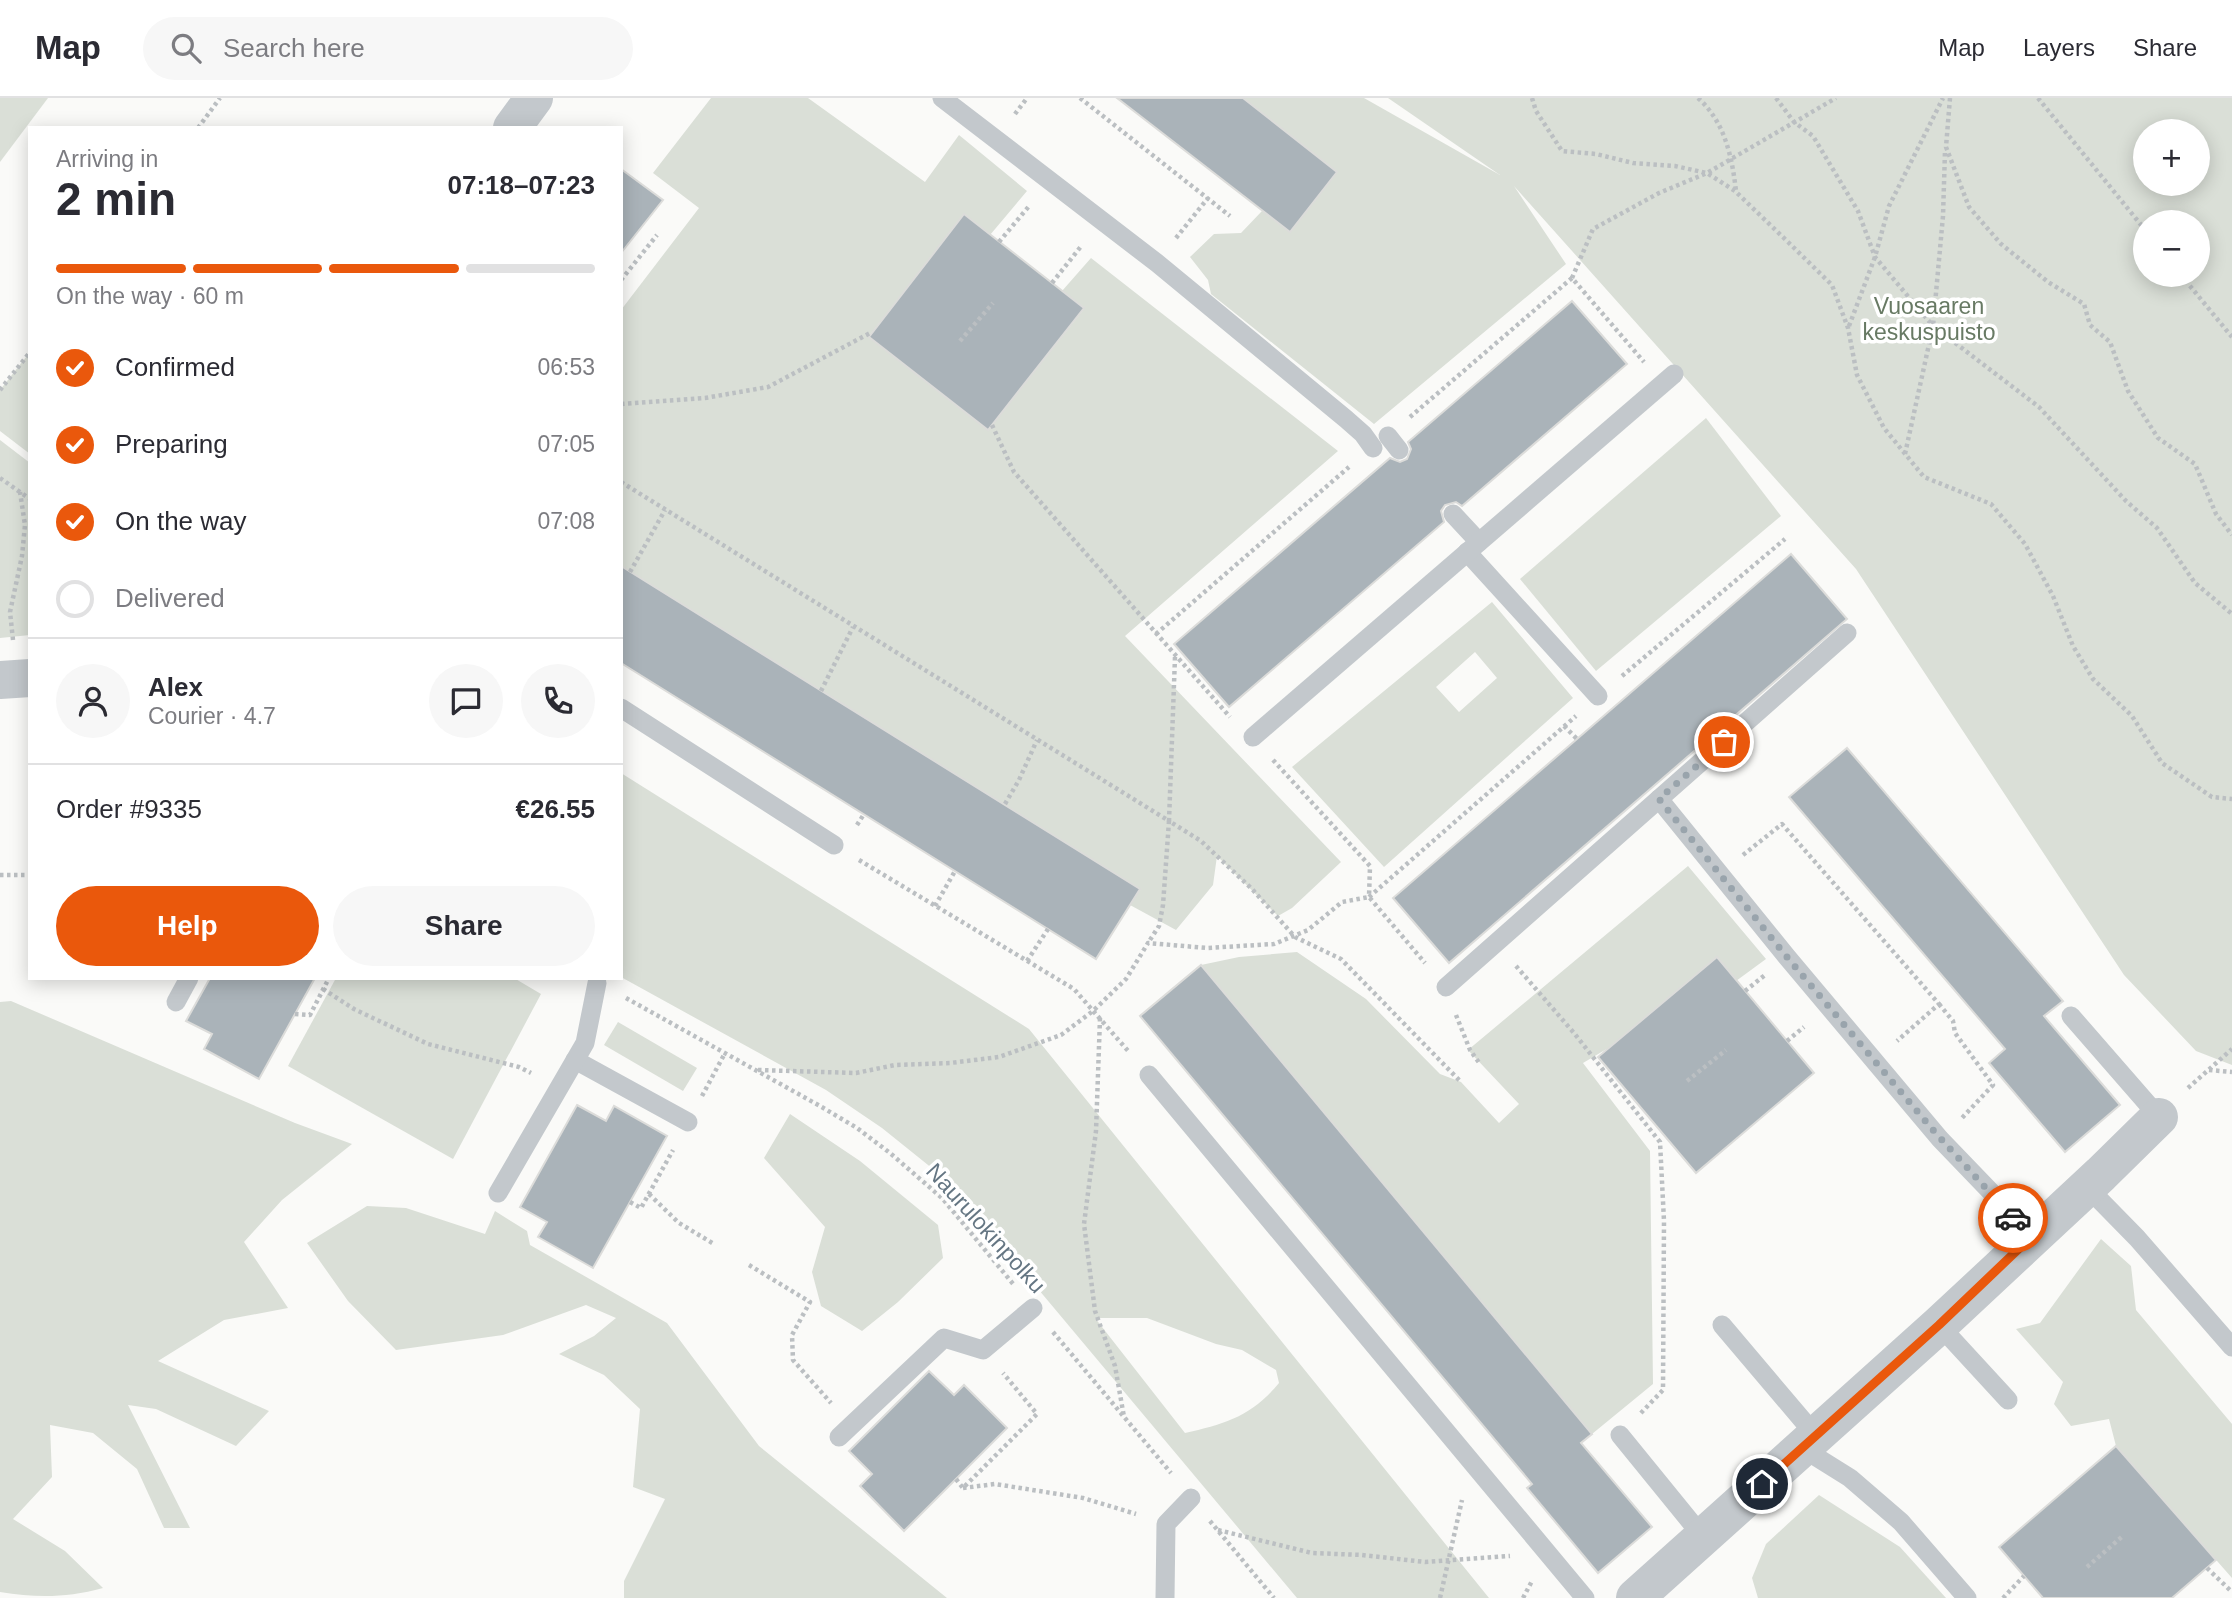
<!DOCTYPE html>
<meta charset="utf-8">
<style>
body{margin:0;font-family:Helvetica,sans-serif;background:#f7f7f7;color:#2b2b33;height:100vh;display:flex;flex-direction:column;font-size:26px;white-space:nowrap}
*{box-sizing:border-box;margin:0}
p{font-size:23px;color:#7c7c81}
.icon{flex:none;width:38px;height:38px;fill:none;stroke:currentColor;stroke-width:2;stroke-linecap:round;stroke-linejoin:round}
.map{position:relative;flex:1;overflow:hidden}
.side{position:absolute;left:28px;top:28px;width:595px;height:854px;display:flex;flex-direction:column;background:#fff;border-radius:0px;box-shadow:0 4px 18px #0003}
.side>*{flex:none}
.controls{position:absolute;left:2133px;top:21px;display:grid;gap:14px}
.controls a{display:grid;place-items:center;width:77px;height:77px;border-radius:50%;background:#fff;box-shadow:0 4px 18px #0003;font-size:35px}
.pin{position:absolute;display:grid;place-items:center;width:60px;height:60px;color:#fff;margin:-30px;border:4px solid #fff;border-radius:50%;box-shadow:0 2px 7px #0007}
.courier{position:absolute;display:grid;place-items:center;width:70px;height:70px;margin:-35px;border:5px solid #ea580c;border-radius:50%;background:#fff;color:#222;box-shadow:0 2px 9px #0007}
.overview em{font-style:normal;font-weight:600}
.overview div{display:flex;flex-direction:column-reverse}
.overview{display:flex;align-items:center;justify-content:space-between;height:119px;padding:0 28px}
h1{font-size:46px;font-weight:600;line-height:52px}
.bar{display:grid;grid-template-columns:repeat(4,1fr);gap:10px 7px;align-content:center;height:84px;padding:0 28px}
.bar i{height:9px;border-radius:5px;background:#e1e1e2}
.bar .current{background:#ea580c}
.bar p{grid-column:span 4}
.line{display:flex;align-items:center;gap:18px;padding:0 28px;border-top:2px solid #e1e1e2}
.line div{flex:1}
.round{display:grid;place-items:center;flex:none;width:74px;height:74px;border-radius:37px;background:#f7f7f7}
ol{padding:0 28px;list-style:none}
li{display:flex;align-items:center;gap:21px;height:77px}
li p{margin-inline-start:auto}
li .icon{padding:7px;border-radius:50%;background:#ea580c;color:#fff;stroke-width:4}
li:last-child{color:#7c7c81}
li i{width:38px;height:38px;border:4px solid #e1e1e2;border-radius:50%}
.primary-button{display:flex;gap:14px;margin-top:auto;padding:14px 28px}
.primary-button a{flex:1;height:80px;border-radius:42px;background:#ea580c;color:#fff;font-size:28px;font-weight:600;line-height:80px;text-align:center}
.primary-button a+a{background:#f7f7f7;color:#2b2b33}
header{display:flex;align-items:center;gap:42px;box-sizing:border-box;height:98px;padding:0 35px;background:#fff;border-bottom:2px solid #e1e1e2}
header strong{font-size:33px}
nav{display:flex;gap:38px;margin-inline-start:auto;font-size:24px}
.search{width:490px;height:63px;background:#f7f7f7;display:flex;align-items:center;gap:18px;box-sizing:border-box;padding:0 24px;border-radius:38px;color:#7c7c81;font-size:26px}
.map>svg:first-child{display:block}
.green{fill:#dadfd7;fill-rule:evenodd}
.building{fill:#aab3b9;stroke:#dcdcda;stroke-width:2}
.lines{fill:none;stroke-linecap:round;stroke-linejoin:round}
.path{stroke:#bbbfc2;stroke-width:4.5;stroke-dasharray:3.5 3.5;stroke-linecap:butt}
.lane{stroke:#c3c8cc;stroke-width:19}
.street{stroke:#c3c8cc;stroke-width:38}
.done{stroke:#99a4ac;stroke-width:7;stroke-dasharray:0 12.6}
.route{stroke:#ea580c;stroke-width:9}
.labels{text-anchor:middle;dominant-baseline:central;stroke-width:7;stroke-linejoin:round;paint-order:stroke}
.park-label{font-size:23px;fill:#687a64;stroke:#fff}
.street-label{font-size:23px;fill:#657683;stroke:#fff}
</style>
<header>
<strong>Map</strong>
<div class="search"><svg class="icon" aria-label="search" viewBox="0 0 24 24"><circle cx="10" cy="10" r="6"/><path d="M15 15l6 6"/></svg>Search here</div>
<nav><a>Map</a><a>Layers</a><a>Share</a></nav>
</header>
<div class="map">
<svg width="2232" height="1500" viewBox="0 0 2232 1500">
<rect width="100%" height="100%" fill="#fafaf8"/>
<g class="green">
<path d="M 0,0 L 48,0 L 0,64 Z"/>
<path d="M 711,0 L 808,0 L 925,84 L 959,37 L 1027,93 L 990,137 L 964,117 L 869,238 L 988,332 L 1084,211 L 1062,193 L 1091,160 L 1338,353 L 1125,538 L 1341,764 L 1292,810 L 1278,818 L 1217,758 L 1213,787 L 1176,832 L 1130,807 L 1140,791 L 621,468 L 621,212 L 699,110 L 653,75 Z"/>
<path d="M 1243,0 L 1364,0 L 1500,77 L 1388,0 L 2232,0 L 2232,967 L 2196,953 L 2124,877 L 1856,471 L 1514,88 L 1566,166 L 1374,326 L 1211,196 L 1208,182 L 1190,159 L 1214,136 L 1241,135 L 1262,113 L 1290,134 L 1337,74 ZM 2146,33 L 2198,33 L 2198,86 L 2146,86 ZM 2146,124 L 2198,124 L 2198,177 L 2146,177 Z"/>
<path d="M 30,254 L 30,356 L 0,333 L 0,292 Z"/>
<path d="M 1706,320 L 1781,418 L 1596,573 L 1520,481 Z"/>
<path d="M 0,342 L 30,365 L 30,537 L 0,540 Z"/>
<path d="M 1492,504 L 1573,600 L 1384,769 L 1292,669 ZM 1475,554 L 1497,580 L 1459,614 L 1436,589 Z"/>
<path d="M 621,675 L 1029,931 L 1489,1500 L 1297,1500 L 992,1136 L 933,1071 L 882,1030 L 826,992 L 621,879 ZM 1095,1220 L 1147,1220 L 1216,1246 L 1242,1252 L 1276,1272 L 1279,1285 C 1252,1318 1225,1326 1185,1335 Z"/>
<path d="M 1688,768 L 1766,861 L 1736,883 L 1716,860 L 1610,949 L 1583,965 L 1650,1053 L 1653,1286 L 1592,1336 L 1201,867 L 1239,859 L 1297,854 L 1366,901 L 1440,976 L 1461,984 L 1499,1025 L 1519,1006 L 1468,952 Z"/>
<path d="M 336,880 L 514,880 L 541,896 L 453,1061 L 288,968 Z"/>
<path d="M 11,903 L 295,1025 L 352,1046 L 282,1102 L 244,1144 L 288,1210 L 224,1222 L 158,1263 L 269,1313 L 236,1348 L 156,1311 L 128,1307 L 190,1430 L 164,1430 L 137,1371 L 93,1335 L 50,1327 L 52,1379 L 13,1421 L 65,1453 L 103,1490 C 66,1500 37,1500 0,1494 L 0,904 Z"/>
<path d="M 618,924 L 697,970 L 683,993 L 604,947 Z"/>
<path d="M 790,1016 L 860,1063 L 938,1127 L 943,1160 L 898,1204 L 862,1233 L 821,1208 L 812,1174 L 825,1129 L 764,1060 Z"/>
<path d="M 367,1108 L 406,1110 L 485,1136 L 495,1113 L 527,1133 L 530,1147 L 667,1225 L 759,1348 L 947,1500 L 624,1500 L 624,1483 L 665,1401 L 633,1389 L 640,1311 L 604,1277 L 559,1256 L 594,1238 L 616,1220 L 586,1207 L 503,1237 L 396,1252 L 348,1203 L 307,1145 Z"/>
<path d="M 2101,1141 L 2131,1168 L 2136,1212 L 2232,1326 L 2232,1480 L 2116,1348 L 2109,1321 L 2071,1328 L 2054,1306 L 2063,1284 L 2016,1231 L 2040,1225 Z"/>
<path d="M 1819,1397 L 1900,1449 L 1946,1500 L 1758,1500 L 1752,1480 L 1766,1446 Z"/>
</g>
<g class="building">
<path d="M 1117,0 L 1243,0 L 1337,74 L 1290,134 Z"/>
<path d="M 621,71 L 663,102 L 621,155 Z"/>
<path d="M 964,116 L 1084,210 L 988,332 L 869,239 Z"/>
<path d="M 1572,203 L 1627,266 L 1462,408 L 1456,404 L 1445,407 L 1441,413 L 1444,424 L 1229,609 L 1174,546 L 1390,360 L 1400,364 L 1407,361 L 1411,351 L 1408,344 Z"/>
<path d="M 1791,456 L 1847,521 L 1449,865 L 1393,800 Z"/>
<path d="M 621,468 L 1140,791 L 1096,861 L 621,565 Z"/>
<path d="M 1847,650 L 2063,903 L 2044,918 L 2120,1007 L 2065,1054 L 1989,965 L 2005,951 L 1789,699 Z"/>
<path d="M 1717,859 L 1814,975 L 1696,1075 L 1598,959 Z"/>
<path d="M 1201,867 L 1592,1336 L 1581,1345 L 1652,1429 L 1598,1475 L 1527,1390 L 1532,1386 L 1140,918 Z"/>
<path d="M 210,880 L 315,880 L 259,981 L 204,951 L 212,936 L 186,923 Z"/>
<path d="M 577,1007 L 606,1023 L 614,1008 L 667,1038 L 593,1170 L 538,1139 L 547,1124 L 520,1109 Z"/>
<path d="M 929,1273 L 954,1297 L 964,1287 L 1007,1330 L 904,1433 L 860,1388 L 872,1376 L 849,1353 Z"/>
<path d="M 2116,1348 L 2216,1462 L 2172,1500 L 2043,1500 L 1999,1449 Z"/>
</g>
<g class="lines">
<g class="path">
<path d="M 1080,0 L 1230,118"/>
<path d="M 1532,0 L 1536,13 L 1562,53 L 1596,56 L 1633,65 L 1675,68 L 1707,75 L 1735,93 L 1788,144 L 1832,187 L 1848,230 L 1857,277 L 1884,330 L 1924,379 L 1991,406 L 2025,446 L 2053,498 L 2073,548 L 2093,581 L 2132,618 L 2162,665 L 2212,699 L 2232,701"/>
<path d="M 1698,0 C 1725,24 1732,59 1736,93"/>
<path d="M 1776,0 L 1794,24 L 1813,38 L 1858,113 L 1875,159 L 1933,228 L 2039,309 L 2126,403 L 2157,430 L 2195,485 L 2232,516"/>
<path d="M 1950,0 L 1946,49 L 1969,109 L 2001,146 L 2048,184 L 2084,206 L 2090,227 L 2110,244 L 2128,293 L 2158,340 L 2195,366 L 2216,416 L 2232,437"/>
<path d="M 2038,0 L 2146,133"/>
<path d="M 1015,16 L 1027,0"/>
<path d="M 198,30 L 220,0"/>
<path d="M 1176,140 L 1208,100"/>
<path d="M 999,144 L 1030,107"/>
<path d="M 2181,177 L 2232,239"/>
<path d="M 1572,180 L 1593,131 L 1659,95 L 1707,75 L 1836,0"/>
<path d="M 621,182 L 657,137"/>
<path d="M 1052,185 L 1082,147"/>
<path d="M 1849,228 L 1875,159 L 1889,108 L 1943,0"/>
<path d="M 960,243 L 993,205"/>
<path d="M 0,292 L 30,254"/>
<path d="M 621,306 L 705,300 L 768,289 L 872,234"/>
<path d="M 1410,319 L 1572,180 L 1644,264"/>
<path d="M 992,327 L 1014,374 L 1230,619"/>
<path d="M 1905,356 L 1933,228 L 1943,118 L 1945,53"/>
<path d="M 0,380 L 30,401"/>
<path d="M 621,384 L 1169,723 L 1163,807 L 1159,828 L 1148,845"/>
<path d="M 630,474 L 665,412"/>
<path d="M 1156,536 L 1349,369"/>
<path d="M 13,542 L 10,514 L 22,458 L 25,427 L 20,394"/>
<path d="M 1175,559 L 1169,723 L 1201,743 L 1252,791 L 1295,839 L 1341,861 L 1461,984"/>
<path d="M 1622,578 L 1785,441"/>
<path d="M 821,593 L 853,529"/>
<path d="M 1564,628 L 1577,641"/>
<path d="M 1273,662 L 1370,768 L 1369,799"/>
<path d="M 1005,706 L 1019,682 L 1037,642"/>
<path d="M 857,727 L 864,716"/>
<path d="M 1743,757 L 1782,726 L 1939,906 L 1897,943"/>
<path d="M 859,762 L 1074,891 L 1129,954"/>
<path d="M 0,777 L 30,777"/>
<path d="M 1369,799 L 1576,618"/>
<path d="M 935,808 L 955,773"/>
<path d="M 1027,863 L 1048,831"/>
<path d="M 1516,868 L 1574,935 L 1660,1044 L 1664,1123 L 1663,1292 L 1640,1316"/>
<path d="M 323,891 L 354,911 L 428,946 L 519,969 L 531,975"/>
<path d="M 1745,893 L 1765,877"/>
<path d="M 626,900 L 820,1008 L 857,1030 L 890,1055 L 942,1100 L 1014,1187"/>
<path d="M 1939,906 L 1953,923 L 1955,935 L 1993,987 L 1961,1021"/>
<path d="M 295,916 L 310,917 L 329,880"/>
<path d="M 1456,917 L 1470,952 L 1480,966"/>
<path d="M 1100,920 L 1096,1033 L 1084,1126 L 1095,1213 L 1115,1268 L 1124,1319"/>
<path d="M 1787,943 L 1804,929"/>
<path d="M 758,972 L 856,975 L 895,967 L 950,965 L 999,959 L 1061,937 L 1093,913 L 1126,881 L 1148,845 L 1207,850 L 1274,846 L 1308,832 L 1342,804 L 1369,799 L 1425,865"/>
<path d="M 2209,972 L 2232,974"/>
<path d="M 1687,983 L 1726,952"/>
<path d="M 2188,990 L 2232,951"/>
<path d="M 702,998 L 725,955"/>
<path d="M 649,1096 L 679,1125 L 714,1146"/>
<path d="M 630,1104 L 641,1110 L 673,1052"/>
<path d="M 749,1167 L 810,1204 L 792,1237 L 793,1262 L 831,1305"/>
<path d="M 1053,1234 L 1171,1375"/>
<path d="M 956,1381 L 963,1390 L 1037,1316 L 1003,1275"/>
<path d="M 963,1390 L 995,1386 L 1083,1400 L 1136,1416"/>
<path d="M 1210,1423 L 1274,1500"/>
<path d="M 1218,1432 L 1312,1455 L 1362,1457 L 1425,1464 L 1510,1458"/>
<path d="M 2087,1469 L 2124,1437"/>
<path d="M 2207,1470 L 2232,1494"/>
<path d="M 1440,1500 L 1462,1402"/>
<path d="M 1523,1500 L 1532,1483"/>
<path d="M 2003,1500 L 2024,1478"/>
</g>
<g class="lane">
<path d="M 942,0 L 1157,165 L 1346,321 L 1363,336 L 1373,350"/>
<path d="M 1388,338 L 1399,352"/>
<path d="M 1453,416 L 1479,444"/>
<path d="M 1467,454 L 1598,598"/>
<path d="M 621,610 L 834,747"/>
<path d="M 1253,639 L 1674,276"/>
<path d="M 1659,701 L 1787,859 L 1940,1041 L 1991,1094 L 2030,1141"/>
<path d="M 1446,889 L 1847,535"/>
<path d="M 176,904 L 189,880"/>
<path d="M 2071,918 L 2159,1019"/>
<path d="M 575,962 L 688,1024"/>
<path d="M 1149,977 L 1585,1500"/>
<path d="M 2087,1089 L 2137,1140 L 2232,1249"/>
<path d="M 498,1095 L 585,945 L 597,885"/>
<path d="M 1722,1227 L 1816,1338"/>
<path d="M 1939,1227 L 2008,1302"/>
<path d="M 1620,1337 L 1703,1439"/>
<path d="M 839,1339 L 944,1240 L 983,1252 L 1033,1210"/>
<path d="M 1802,1350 L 1850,1380 L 1901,1424 L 1967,1500"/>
<path d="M 1165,1500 L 1166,1426 L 1191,1400"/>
</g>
<g class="street">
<path d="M 512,30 L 534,0"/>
<path d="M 0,582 L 30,580"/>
<path d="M 1635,1500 L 1939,1227 L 2101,1076 L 2159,1019"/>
</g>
</g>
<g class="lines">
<path class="done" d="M 1724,644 L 1659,701 L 1787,859 L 1933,1032 L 2013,1120"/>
<path class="route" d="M 1762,1386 L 1939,1227 L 2030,1140 L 2013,1120"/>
</g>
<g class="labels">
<g class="park-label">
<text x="1929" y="208">Vuosaaren<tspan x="1929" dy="26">keskuspuisto</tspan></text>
</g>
<g class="street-label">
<text transform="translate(986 1130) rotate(48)">Naurulokinpolku</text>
</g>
</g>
</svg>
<div class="controls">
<a>+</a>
<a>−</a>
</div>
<div class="pin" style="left:1724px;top:644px;background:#ea580c"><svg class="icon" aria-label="bag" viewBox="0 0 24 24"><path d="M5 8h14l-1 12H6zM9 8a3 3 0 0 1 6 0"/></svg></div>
<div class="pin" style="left:1762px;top:1386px;background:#1f2937"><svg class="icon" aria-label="home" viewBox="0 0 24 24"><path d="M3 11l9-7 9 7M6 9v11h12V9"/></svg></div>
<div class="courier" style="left:2013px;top:1120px"><svg class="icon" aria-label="car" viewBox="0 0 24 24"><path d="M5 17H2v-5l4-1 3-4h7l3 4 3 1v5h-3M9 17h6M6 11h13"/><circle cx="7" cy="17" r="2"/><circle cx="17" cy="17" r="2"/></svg></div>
<section class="side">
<div class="overview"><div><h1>2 min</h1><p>Arriving in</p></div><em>07:18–07:23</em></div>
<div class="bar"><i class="current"></i><i class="current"></i><i class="current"></i><i></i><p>On the way · 60 m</p></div>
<ol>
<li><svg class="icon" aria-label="check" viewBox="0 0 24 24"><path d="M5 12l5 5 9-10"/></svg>Confirmed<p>06:53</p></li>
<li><svg class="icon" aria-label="check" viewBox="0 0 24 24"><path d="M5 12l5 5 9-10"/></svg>Preparing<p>07:05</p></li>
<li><svg class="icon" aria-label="check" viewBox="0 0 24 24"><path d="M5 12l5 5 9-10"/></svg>On the way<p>07:08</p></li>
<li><i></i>Delivered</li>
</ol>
<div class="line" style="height:126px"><a class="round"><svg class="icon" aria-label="person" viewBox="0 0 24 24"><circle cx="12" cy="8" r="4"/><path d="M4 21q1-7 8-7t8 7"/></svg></a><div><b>Alex</b><p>Courier · 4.7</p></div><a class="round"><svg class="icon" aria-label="chat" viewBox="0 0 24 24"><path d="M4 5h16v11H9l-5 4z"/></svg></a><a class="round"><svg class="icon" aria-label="phone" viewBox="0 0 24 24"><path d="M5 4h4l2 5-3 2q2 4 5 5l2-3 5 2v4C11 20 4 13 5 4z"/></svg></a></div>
<div class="line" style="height:91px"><div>Order #9335</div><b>€26.55</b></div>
<div class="primary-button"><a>Help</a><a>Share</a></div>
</section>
</div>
